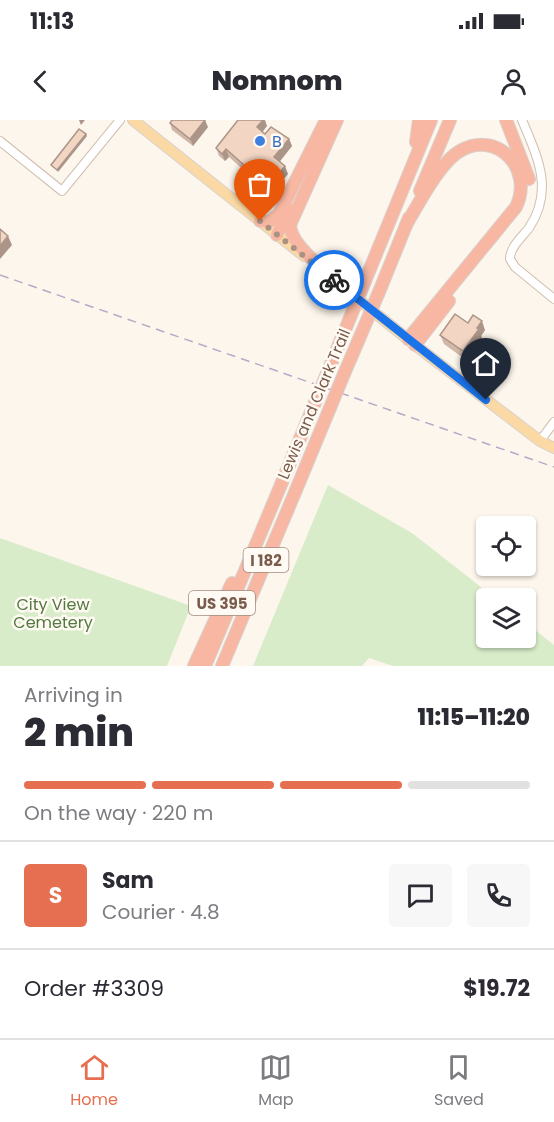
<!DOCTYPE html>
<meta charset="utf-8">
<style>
body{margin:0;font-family:Poppins,sans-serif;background:#f7f7f7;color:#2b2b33;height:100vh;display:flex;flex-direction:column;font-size:22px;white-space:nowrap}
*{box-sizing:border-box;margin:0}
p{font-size:20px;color:#7c7c81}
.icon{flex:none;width:33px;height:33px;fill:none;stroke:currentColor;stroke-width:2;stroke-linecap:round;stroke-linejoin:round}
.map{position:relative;height:546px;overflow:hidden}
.panel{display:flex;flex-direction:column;background:#fff;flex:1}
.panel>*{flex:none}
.buttons{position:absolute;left:476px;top:396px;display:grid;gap:12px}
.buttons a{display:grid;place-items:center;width:60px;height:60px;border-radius:6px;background:#fff;box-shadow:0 2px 4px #0004;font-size:30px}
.pin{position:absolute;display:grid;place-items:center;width:51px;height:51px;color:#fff;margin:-62px -26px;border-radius:50% 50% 50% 0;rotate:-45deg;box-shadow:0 0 6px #0007}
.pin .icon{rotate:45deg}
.courier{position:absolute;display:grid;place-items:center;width:60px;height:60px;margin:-30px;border:4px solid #1a73e8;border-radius:50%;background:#fff;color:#222;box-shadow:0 2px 8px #0007}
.head em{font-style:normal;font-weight:800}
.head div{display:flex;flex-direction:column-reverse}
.head{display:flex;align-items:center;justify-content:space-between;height:102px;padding:0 24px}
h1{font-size:39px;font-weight:800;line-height:45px}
.bar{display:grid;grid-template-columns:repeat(4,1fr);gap:9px 6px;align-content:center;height:72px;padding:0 24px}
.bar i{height:8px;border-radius:4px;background:#e1e1e2}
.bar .on{background:#e76f51}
.bar p{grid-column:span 4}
.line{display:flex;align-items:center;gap:15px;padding:0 24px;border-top:2px solid #e1e1e2}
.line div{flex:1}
.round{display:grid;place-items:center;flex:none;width:63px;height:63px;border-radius:6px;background:#f7f7f7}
.status{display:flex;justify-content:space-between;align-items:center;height:42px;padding:0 30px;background:#fff;direction:ltr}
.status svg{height:16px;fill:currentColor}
header{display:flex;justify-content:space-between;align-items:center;height:78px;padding:0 24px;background:#fff;font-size:27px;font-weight:800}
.tab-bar{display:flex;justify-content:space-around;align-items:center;height:84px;border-top:2px solid #e1e1e2;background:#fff;font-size:16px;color:#7c7c81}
.tab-bar a{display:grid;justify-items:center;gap:3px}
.tab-bar .on{color:#e76f51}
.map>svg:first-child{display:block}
.green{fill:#d8ecc9}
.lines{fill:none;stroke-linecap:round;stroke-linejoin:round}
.minor-casing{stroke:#d1beb0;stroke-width:10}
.major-casing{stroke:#dad1cd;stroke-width:12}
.highway-casing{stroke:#dad1cd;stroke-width:14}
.minor{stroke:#fff;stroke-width:8}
.major{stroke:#fbd9a5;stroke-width:10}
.highway{stroke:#f7b7a3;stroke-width:12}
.rail{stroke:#b9a8c9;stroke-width:1.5;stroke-dasharray:9 6;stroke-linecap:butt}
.highway-bridge-casing{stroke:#dad1cd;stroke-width:14;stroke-linecap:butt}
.highway-bridge{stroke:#f7b7a3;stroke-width:12}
.wall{fill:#d1b7a8}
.shaded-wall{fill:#aa9588}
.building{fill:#f3d5c3;stroke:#aa9588;stroke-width:1.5}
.done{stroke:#a89285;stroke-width:6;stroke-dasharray:0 10.8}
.route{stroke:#1a73e8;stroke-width:8}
.shop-dot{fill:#3f7fe0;stroke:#fffaf3;stroke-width:2}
.labels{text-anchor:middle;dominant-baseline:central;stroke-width:5;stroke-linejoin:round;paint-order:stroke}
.shield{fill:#fffaf3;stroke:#a28b7f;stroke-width:1.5}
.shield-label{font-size:15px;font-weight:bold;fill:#7a5c4d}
.shop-label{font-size:16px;fill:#366cbe;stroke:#fffaf3;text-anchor:start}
.street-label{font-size:16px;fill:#7a5c4d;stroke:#fffaf3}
.park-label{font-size:16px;fill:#537a41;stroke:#fffaf3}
</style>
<div class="status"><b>11:13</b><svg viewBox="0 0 49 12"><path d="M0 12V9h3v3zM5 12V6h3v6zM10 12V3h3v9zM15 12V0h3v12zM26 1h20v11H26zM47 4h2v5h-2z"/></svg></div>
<header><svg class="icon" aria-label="back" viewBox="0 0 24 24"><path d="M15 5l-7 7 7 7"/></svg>Nomnom<svg class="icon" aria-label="person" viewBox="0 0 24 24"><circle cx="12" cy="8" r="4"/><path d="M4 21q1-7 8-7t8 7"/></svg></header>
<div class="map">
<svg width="554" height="546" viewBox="0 0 554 546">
<rect width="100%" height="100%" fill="#fdf6ec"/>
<g class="green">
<path d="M 328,365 L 412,413 L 495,478 L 486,478 L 486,518 L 525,518 L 525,502 L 554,525 L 554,546 L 393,546 L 369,538 L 362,546 L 253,546 Z"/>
<path d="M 0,418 L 191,486 L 167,546 L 0,546 Z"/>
</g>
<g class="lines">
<g class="minor-casing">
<g id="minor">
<path d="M 522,0 C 538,38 554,70 529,108 C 522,117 510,127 510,139 L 515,147 L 554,179"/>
<path d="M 0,21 L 62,71 L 120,0"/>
<path d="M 540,321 L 554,302"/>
</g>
</g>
<g class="major-casing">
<g id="major">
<path d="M 133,0 L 304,136"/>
<path d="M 319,148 L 415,225 L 540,321 L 554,328"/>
</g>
</g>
<g class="highway-casing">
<g id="highway">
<path d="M 506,0 L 529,59"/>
<path d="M 416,22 L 419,0"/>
<path d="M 420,71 L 450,0"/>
<path d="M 260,101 L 269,102 L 279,94 L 326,0"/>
<path d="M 406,105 C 418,85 440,42 460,31 C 498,9 534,50 516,87 L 408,219"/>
<path d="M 277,115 L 288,89"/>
<path d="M 325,152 C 313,139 291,123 290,105 L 337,0"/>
<path d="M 365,161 L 431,0"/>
<path d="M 379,172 L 409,98"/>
<path d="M 415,225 L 449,181"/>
<path d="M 328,251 L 345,210"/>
<path d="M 344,254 L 359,219"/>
<path d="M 194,546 L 232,463"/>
<path d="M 205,546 L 280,367"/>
<path d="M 222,546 L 296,370"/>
</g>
</g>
<use href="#minor" class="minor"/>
<use href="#major" class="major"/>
<use href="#highway" class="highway"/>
<path class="rail" d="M 0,155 L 554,347"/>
<g class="highway-bridge-casing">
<g id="highway-bridge">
<path d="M 345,210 L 365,161"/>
<path d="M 359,219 L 379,172"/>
<path d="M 280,367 L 328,251"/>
<path d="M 296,370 L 344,254"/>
</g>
</g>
<use href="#highway-bridge" class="highway-bridge"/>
</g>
<g class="wall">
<path d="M 170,3 L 208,7 L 193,26 L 172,10 Z"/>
<path d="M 267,6 L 262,12 L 265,14 L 289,19 L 292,26 L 280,41 L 288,54 L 267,78 L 261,73 L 258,65 L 259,64 L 229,37 L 225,41 L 219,36 L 216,28 Z"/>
<path d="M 468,203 L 485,210 L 481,216 L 482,218 L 466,240 L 444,224 L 440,215 Z"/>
</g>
<g class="shaded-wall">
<path d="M 79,0 L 85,0 L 81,5 Z"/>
<path d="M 205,0 L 208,7 L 193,26 L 190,19 Z"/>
<path d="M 263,0 L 265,0 L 267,6 L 260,15 L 257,7 Z"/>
<path d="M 86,14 L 87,16 L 58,52 L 57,50 Z"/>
<path d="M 289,19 L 292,26 L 277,45 L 274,37 Z"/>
<path d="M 226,29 L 229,37 L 225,41 L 222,34 Z"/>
<path d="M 285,46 L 288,54 L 267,78 L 265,70 Z"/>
<path d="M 8,116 L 12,125 L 0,139 L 0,126 Z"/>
<path d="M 482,201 L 485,210 L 481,216 L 482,218 L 466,240 L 463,231 Z"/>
</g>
<g class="building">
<path d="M 172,0 L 205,0 L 190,19 L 170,3 Z"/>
<path d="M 238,0 L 263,0 L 257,7 L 265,14 L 271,7 L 289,19 L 274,37 L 285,46 L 265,70 L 258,65 L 262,61 L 226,29 L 222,34 L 216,28 Z"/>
<path d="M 79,9 L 86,14 L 57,50 L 51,45 Z"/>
<path d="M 0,109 L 8,116 L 0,126 Z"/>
<path d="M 455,194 L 468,203 L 473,195 L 482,201 L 477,208 L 479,209 L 463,231 L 440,215 Z"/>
</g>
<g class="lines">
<path class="done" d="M 260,101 L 334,160"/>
<path class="route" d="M 334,160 L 486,280"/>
</g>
<circle class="shop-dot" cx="260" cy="21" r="6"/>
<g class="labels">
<g class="shield">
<rect x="243.5" y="428" width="45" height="24" rx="4.5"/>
<rect x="189" y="471" width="66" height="24" rx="4.5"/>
</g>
<g class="shield-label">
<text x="266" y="440">I 182</text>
<text x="222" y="483">US 395</text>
</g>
<g class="shop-label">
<text x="272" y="21">B</text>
</g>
<g class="street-label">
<text transform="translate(314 284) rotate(-67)">Lewis and Clark Trail</text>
</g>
<g class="park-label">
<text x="53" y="484">City View<tspan x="53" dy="18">Cemetery</tspan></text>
</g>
</g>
</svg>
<div class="buttons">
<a><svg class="icon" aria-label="locate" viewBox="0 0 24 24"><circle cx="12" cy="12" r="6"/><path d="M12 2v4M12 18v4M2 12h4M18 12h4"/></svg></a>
<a><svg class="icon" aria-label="layers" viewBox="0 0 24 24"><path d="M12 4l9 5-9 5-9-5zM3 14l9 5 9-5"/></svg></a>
</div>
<div class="pin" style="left:260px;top:101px;background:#ea580c"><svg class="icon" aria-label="bag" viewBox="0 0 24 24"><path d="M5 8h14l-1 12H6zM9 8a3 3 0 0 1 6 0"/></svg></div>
<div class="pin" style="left:486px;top:280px;background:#1f2937"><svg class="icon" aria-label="home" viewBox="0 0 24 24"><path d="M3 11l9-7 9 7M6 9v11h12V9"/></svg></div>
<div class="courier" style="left:334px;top:160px"><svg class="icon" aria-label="bike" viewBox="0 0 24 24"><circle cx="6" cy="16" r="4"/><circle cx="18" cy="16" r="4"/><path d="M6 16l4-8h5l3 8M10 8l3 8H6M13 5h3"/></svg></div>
</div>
<section class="panel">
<div class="head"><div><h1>2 min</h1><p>Arriving in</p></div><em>11:15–11:20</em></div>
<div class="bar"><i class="on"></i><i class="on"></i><i class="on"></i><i></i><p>On the way · 220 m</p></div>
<div class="line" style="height:108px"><b class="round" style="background:#e76f51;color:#fff">S</b><div><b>Sam</b><p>Courier · 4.8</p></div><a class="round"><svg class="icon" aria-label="chat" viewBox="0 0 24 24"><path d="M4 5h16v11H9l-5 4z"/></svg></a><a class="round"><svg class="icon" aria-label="phone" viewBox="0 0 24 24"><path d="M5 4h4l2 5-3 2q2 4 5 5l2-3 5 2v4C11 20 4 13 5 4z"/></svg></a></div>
<div class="line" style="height:78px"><div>Order #3309</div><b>$19.72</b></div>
</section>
<nav class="tab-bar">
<a class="on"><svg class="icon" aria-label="home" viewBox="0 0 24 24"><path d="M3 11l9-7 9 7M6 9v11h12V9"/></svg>Home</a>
<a><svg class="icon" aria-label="map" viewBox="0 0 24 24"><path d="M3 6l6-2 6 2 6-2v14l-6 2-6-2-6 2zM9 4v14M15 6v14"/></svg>Map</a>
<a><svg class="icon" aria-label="saved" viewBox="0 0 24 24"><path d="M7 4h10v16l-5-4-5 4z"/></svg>Saved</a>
</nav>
